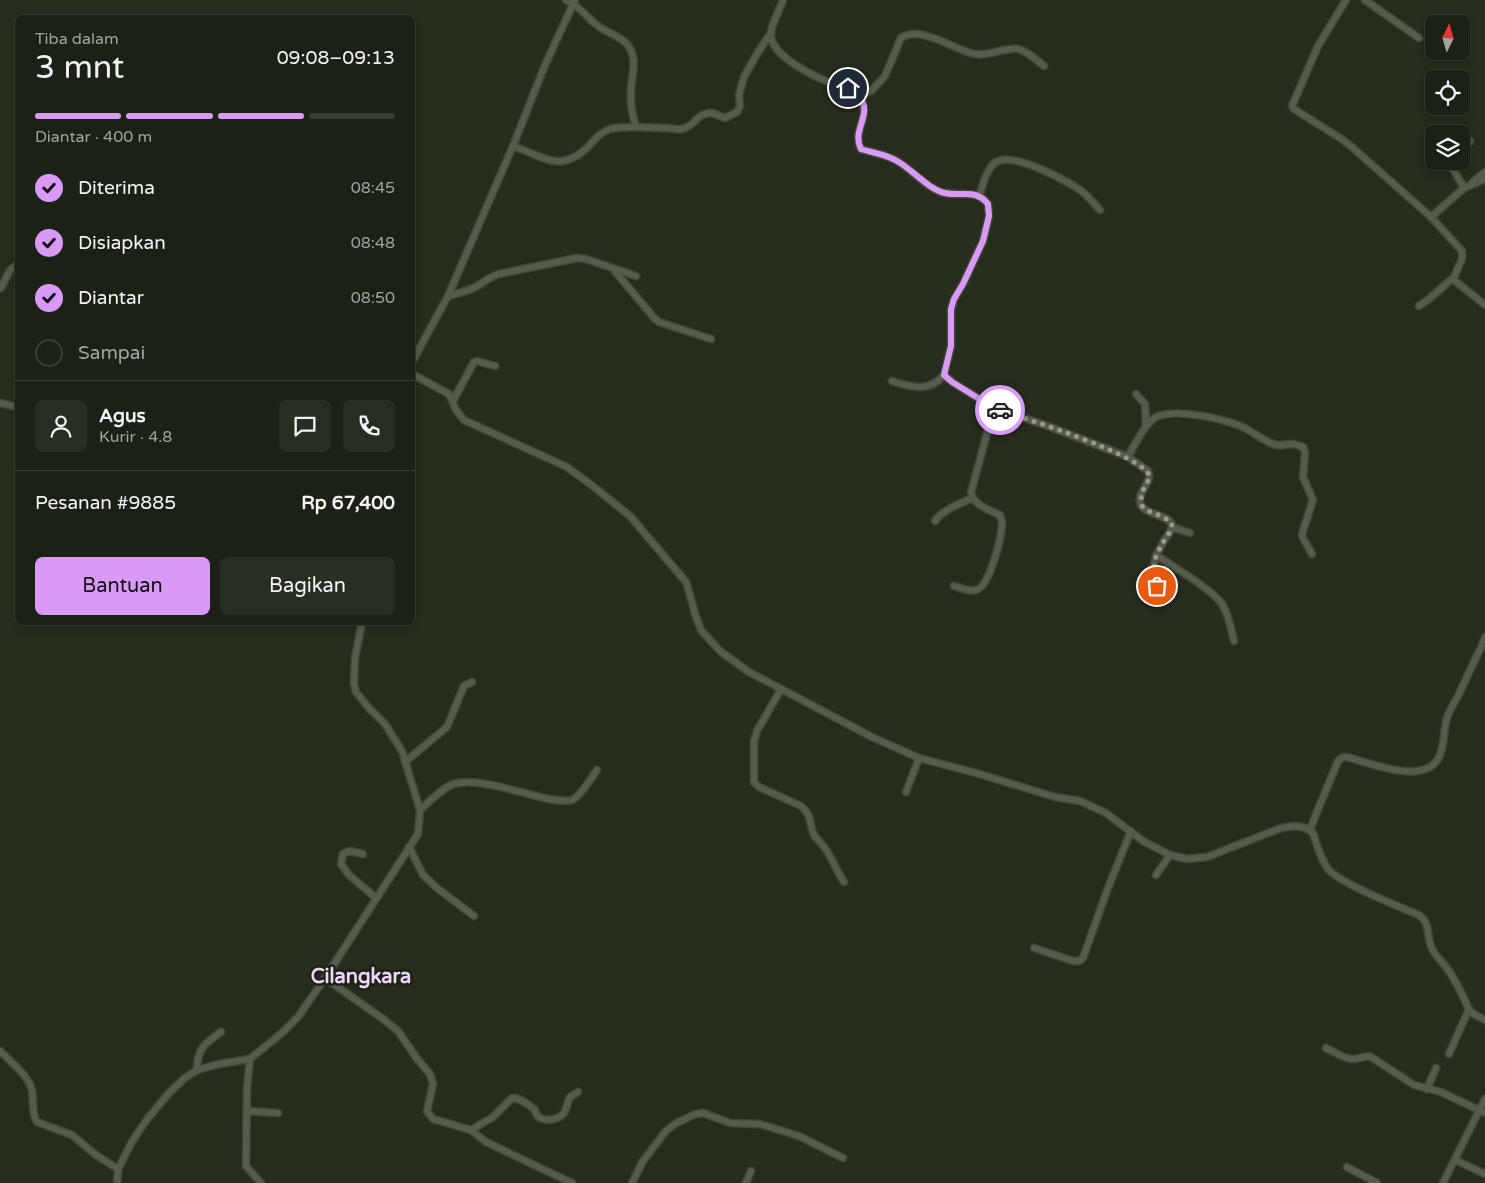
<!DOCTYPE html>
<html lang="id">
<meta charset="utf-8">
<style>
body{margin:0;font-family:"Varela Round",sans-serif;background:#292e23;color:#f1f3f6;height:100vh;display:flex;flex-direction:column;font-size:19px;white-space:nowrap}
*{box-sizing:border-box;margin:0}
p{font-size:16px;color:#a0a3a1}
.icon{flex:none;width:28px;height:28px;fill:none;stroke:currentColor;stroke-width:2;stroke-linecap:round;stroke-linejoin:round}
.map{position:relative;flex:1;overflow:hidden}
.details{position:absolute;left:15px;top:15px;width:400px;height:610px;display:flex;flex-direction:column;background:#1c2116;border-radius:8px;box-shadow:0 2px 8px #0003,0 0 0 1px #3a3e35}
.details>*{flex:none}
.needle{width:32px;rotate:5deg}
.buttons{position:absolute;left:1425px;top:15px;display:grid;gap:10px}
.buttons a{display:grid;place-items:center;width:45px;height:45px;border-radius:8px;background:#1c2116;box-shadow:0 2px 8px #0003,0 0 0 1px #3a3e35;font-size:25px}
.pin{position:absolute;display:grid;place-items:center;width:42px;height:42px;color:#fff;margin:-21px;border:2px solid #fff;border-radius:50%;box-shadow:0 1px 5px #0007}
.courier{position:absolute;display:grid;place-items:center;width:50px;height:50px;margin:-25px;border:4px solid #d99af7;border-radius:50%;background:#fff;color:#222;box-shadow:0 1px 6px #0007}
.summary em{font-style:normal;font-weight:600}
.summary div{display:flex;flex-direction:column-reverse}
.summary{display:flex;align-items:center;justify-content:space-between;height:85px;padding:0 20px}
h1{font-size:32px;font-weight:600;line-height:38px}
.bar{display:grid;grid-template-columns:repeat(4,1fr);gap:8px 5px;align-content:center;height:60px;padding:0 20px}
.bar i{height:6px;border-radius:4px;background:#3a3e35}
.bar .current{background:#d99af7}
.bar p{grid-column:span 4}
.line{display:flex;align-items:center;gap:12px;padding:0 20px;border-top:1px solid #3a3e35}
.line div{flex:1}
.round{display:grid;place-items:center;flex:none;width:52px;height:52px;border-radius:8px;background:#292e23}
ol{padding:0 20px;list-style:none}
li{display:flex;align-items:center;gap:15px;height:55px}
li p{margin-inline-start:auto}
li .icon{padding:5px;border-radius:50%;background:#d99af7;color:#111;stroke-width:4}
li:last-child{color:#a0a3a1}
li i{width:28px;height:28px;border:2px solid #3a3e35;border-radius:50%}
.cta{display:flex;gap:10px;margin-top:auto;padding:10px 20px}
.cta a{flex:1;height:58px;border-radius:8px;background:#d99af7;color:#111;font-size:20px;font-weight:600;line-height:58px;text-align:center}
.cta a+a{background:#292e23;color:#f1f3f6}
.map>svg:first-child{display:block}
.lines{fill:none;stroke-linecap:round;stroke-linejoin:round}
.minor-casing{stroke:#42463a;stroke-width:9}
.minor{stroke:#555c4c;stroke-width:6}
.done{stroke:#969a90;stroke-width:5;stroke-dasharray:0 9}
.route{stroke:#d99af7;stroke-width:6}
.labels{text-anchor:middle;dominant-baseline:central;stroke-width:5;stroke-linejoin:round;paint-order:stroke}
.quarter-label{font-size:20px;font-weight:bold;fill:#efd5fd;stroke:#1c2214}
</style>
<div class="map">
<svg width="1485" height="1183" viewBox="0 0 1485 1183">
<rect width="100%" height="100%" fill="#262c1e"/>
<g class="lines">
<g class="minor-casing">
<g id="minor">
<path d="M 566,0 C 579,5 587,18 598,26 C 606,32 617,35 625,42 C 639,56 632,73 631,89 C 630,102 632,115 636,127"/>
<path d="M 783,0 C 780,9 772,23 771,32 C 768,54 810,74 826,81 C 837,85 850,86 857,95 C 875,114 851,129 861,149 C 873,153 886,154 897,161 C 913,170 928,190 945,193 C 962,197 975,188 988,204 L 989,216 L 983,241 L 963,284 L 954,299 L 951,309 L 951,346 L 944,375 L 952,382 L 994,408 L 1045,425 L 1128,457 L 1148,471 C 1154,483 1135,492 1141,505 C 1146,515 1166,514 1172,524 C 1172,530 1169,534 1165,539 C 1155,556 1150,566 1157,586"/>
<path d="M 1346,0 L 1318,46 L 1292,106 L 1294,109 L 1343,140 L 1353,148 L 1431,217 L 1462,251 L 1462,259 L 1454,277 L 1454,280 L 1485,305"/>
<path d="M 1365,0 L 1419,38"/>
<path d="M 858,95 L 871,91 L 885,76 L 901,38 C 919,25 952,48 971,53 C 987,58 1003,47 1018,49 C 1028,51 1036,60 1044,66"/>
<path d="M 513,146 C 545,157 560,174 589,146 C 595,139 601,132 610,129 C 626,125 649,128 667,128 C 671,128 677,130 682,129 C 694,127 698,112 711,113 C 715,113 721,117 725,118 L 737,112 L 740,106 L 739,95 L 744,77 L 758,52 L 771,33"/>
<path d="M 1461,155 L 1470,141"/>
<path d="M 1457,161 L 1453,169 L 1464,188"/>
<path d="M 1473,182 L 1485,172"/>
<path d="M 979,196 C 983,185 986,169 996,162 C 1012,151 1071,182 1084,193 C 1090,198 1095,205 1100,210"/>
<path d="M 1431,217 L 1464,188 L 1485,179"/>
<path d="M 614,270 L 655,319 L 659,322 L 711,339"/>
<path d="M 1,288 L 10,270 L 18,264"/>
<path d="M 448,296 C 455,294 464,292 471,289 C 481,285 488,277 499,274 L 577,258 L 586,259 L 636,276"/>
<path d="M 1419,306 L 1429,299 L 1454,277"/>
<path d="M 412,362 L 448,296 L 513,146 L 545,65 L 575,0"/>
<path d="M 412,374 L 449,394 L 456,410 L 464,420 L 567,467 L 594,487 L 630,516 L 686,582 L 692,602 L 695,614 L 701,630 L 720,651 L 749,672 L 874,738 L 919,758 L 976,773 L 1055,797 L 1080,801 L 1106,813 L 1143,841 L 1170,855 L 1187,859 L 1207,857 L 1281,828 C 1291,826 1305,824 1313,833 C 1317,845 1320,858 1328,869 C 1339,883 1400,907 1419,915 C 1431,924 1426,934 1431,946 C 1434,956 1444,963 1449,971 C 1457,983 1463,996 1469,1009 L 1472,1013 L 1485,1020"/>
<path d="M 892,381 C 911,387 929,393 944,375"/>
<path d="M 1136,394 L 1145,404 L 1146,426"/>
<path d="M 453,401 L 474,362 L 477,361 L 495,366"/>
<path d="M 0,403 L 18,407"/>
<path d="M 1128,457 C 1134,446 1143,427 1153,419 C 1170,406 1224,419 1243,427 C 1253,432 1262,440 1273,444 C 1280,447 1284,444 1292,444 C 1295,444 1299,446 1303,447 L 1305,452 L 1303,477 L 1313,500 L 1302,534 L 1303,538 L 1312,554"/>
<path d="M 935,521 C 942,510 960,504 972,498"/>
<path d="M 1172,527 L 1190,533"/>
<path d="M 1156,555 C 1174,567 1210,588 1222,604 C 1229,615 1231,629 1234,641"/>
<path d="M 954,586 C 960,588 970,592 976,590 C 990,587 1002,535 1002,523 C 1002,519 1001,519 1000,515 C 989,510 973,505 971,492 L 994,408"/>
<path d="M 781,689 L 757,731 L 754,742 L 754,782 L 759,787 L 801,806 C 814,818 808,823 814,835 C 816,839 821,842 824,847 C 832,857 836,870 844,882"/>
<path d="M 405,762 L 447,727 L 464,686 L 472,682"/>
<path d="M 906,792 L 919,758"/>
<path d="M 420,810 C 429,802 446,784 458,783 C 484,779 523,794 549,799 C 556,800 566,802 572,800 C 581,796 591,778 597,770"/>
<path d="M 1310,829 L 1338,761 L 1343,757 L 1347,757 C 1369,763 1423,785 1438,759 C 1445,747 1443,731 1447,718 C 1449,710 1455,702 1459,694 C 1466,679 1473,663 1481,648 L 1485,637"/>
<path d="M 409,847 L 423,875 L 437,888 L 474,916"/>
<path d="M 363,854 L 349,851 L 343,854 L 341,864 L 349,875 L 376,898"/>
<path d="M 1156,875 L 1170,855"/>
<path d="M 1034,948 L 1073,961 L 1079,961 L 1083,958 L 1108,888 L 1131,831"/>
<path d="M 325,978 L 383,1019 L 398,1031 L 418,1060 L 430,1074 L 433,1084 L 427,1111 L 433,1119 L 471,1130 L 486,1142 L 572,1183"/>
<path d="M 1326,1048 C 1333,1051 1343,1058 1351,1059 C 1359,1060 1364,1055 1371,1057 L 1414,1085 L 1441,1092 L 1485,1113"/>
<path d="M 0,1051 C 10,1061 30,1077 32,1091 C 34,1101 31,1112 37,1122 L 72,1135 L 96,1155 L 118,1169"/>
<path d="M 1449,1054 L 1469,1009"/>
<path d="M 250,1059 L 247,1088 L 246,1166 L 261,1183"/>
<path d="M 197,1070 C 197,1049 205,1043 221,1032"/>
<path d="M 1427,1089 L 1436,1068"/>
<path d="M 247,1111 L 278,1113"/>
<path d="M 471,1130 L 493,1117 L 512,1098 C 521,1098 529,1105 535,1110 C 537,1122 553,1122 562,1115 C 567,1111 567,1102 570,1097 L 578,1092"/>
<path d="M 1455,1160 L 1485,1174"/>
<path d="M 1347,1167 L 1377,1183"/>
<path d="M 117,1183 L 118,1169 L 133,1140 L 148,1118 L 170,1092 L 185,1078 L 197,1070 L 219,1064 L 250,1059 L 283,1032 L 298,1017 L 325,978 L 418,834 L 420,810 L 402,751 L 385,724 L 368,707 L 356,692 L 354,683 L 355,658 L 362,622"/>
<path d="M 632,1183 L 643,1161 L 666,1131 L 675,1124 L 695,1114 L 703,1113 L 730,1123 L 760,1124 L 799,1136 L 843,1158"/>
<path d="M 746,1183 L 751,1171"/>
<path d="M 1443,1183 L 1485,1099"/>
</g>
</g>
<use href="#minor" class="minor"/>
</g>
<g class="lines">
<path class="done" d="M 1000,410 C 1023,418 1146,456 1150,477 L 1141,494 L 1142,506 C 1150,515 1165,514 1172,524 C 1171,530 1169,534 1165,539 C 1155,556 1150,566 1157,586"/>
<path class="route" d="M 848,88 C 883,109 849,126 861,149 C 873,153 886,154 897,161 C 913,170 928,189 945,193 C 962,197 975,188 988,204 L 989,216 L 983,241 L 963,284 L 954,299 L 951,309 L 951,346 L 944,375 L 952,382 L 994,408 L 1000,410"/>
</g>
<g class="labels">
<g class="quarter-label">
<text x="361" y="977">Cilangkara</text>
</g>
</g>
</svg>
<div class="buttons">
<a><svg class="needle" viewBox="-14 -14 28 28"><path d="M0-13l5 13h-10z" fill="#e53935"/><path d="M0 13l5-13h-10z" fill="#a0a3a1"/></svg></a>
<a><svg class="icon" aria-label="locate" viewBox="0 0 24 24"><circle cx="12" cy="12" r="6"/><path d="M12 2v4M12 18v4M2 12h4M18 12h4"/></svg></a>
<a><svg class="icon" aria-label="layers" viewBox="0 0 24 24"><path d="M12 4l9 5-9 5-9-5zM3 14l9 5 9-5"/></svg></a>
</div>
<div class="pin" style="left:1157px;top:586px;background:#ea580c"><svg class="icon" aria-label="bag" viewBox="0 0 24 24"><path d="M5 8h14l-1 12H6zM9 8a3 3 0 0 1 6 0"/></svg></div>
<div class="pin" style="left:848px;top:88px;background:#1f2937"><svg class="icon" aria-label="home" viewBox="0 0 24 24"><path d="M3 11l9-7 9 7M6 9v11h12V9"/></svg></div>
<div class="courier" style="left:1000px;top:410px"><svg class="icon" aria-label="car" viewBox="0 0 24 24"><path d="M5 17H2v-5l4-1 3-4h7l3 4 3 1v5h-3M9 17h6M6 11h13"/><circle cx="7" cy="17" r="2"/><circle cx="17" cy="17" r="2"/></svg></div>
<section class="details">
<div class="summary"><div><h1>3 mnt</h1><p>Tiba dalam</p></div><em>09:08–09:13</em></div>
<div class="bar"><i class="current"></i><i class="current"></i><i class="current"></i><i></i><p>Diantar · 400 m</p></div>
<ol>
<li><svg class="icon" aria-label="check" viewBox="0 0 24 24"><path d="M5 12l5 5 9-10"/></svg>Diterima<p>08:45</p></li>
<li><svg class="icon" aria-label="check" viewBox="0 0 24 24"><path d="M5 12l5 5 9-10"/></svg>Disiapkan<p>08:48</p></li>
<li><svg class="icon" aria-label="check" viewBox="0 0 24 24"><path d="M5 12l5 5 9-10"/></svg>Diantar<p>08:50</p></li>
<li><i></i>Sampai</li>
</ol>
<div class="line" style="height:90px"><a class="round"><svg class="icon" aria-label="person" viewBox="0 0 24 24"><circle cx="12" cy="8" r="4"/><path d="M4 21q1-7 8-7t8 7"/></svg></a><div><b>Agus</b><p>Kurir · 4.8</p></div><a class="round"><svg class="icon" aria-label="chat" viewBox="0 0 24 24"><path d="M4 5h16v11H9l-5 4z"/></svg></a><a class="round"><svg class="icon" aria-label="phone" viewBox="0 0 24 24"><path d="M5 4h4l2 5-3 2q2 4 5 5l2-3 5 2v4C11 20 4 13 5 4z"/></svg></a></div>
<div class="line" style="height:65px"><div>Pesanan #9885</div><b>Rp 67,400</b></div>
<div class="cta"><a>Bantuan</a><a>Bagikan</a></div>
</section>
</div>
